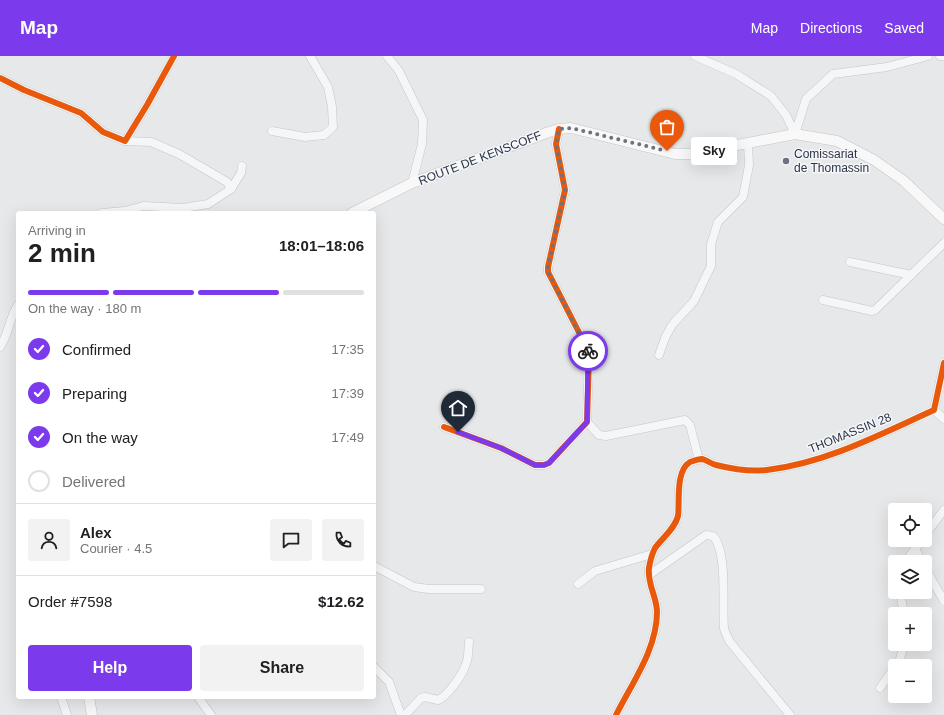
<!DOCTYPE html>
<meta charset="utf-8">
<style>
body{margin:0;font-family:Arial,sans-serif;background:#f2f2f2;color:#202124;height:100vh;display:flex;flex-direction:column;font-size:15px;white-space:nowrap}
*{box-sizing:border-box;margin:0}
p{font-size:13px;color:#757577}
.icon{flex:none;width:22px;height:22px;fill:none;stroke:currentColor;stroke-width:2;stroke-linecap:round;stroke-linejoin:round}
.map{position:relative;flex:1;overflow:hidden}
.details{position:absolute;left:16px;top:155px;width:360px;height:488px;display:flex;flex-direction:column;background:#fff;border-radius:4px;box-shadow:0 4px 16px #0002}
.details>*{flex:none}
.buttons{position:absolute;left:888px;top:447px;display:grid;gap:8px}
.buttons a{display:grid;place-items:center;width:44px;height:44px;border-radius:4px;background:#fff;box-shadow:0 4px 16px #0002;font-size:20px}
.pin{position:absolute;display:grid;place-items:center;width:34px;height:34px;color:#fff;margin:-41px -17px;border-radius:50% 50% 50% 0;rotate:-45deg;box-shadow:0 0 4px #0007}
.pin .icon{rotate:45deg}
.courier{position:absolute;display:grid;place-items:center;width:40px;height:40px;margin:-20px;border:3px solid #7c3aed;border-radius:50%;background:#fff;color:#222;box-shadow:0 1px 5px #0007}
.bubble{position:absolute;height:28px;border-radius:4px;background:#fff;box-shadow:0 4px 16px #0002;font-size:13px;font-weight:700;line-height:28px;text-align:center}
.headline em{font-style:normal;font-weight:700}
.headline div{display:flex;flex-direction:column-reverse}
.headline{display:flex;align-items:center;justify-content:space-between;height:68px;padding:0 12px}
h1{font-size:26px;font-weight:700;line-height:30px}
.bar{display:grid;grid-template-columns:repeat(4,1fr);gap:6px 4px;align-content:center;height:48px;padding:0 12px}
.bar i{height:5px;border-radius:3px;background:#e0e0e0}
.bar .on{background:#7c3aed}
.bar p{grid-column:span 4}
.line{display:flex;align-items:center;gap:10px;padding:0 12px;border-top:1px solid #e0e0e0}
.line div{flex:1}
.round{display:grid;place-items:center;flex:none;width:42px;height:42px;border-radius:4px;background:#f2f2f2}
ol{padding:0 12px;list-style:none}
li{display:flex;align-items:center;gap:12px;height:44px}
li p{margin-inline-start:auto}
li .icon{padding:4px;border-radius:50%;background:#7c3aed;color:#fff;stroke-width:4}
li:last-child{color:#757577}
li i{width:22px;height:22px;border:2px solid #e0e0e0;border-radius:50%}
.action{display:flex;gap:8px;margin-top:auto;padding:8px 12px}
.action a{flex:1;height:46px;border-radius:4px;background:#7c3aed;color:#fff;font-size:16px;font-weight:700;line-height:46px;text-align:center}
.action a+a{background:#f2f2f2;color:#202124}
header{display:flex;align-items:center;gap:24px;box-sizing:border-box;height:56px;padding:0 20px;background:#7c3aed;color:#fff}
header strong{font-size:19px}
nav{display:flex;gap:22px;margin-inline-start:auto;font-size:14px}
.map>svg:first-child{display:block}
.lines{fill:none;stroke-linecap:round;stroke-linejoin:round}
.minor-casing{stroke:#c4c6c8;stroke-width:9}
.major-casing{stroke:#c2c5c8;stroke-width:11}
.minor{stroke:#f5f6f7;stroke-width:8}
.major{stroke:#f8f8f8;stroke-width:10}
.cycleway-casing{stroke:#f4f6f9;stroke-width:8}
.cycleway{stroke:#e8590c;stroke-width:6}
.done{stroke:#6c737f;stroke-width:4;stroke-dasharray:0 7.2}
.route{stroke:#7c3aed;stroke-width:5}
.poi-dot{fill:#6c737f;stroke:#f4f6f9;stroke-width:1.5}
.labels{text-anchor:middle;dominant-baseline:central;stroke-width:3;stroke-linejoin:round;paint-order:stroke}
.poi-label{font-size:12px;fill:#2b3445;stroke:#f4f6f9;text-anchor:start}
.street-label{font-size:12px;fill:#2b3445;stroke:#f4f6f9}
</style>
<header>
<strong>Map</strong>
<nav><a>Map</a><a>Directions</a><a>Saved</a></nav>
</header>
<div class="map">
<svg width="944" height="659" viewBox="0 0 944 659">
<rect width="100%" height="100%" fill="#e6e8ea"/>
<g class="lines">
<g class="minor-casing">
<g id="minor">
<path d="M 387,0 L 399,15 L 423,64 L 422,88 L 412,127"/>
<path d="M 695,0 L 736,18 L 771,40 L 786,59 L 795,78"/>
<path d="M 940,0 L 944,0"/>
<path d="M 0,22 L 24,34 L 81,57 L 103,76 L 125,85 L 147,49 L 174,0"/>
<path d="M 272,75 L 305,81 L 324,79 L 333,71 L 332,51 L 328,31 L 310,0"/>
<path d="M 795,78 L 806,43 L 833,18 L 887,11 L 928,0"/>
<path d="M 125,85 L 151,86 L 179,98 L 227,126 L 231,133"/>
<path d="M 102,157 L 125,155 L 143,150 L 183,152 L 208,148 L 231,133 L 241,117 L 242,110"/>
<path d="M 850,206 L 911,219"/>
<path d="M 823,244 L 872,255 L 875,254 L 944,187"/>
<path d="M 0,291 C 9,278 9,262 18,249"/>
<path d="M 659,299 L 665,282 L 672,269 L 694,245 L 711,210 L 711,188 L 718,166 L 743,141 L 749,109 L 748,88"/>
<path d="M 934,354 L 944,363"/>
<path d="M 587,366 L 599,379 L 606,380 L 685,364 L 690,369 L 699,404"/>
<path d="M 444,371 L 501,392 L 535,409 L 544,409 L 549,407 L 587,366 L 589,302 L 588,294 L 548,216 L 548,211 L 565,134 L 556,88 L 559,73"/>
<path d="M 925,479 L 944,454"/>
<path d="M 915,493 L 922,506"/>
<path d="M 905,506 L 922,484"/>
<path d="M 374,510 L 414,531 L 429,533 L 481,533"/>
<path d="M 925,512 L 944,545"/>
<path d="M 649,519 L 706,479 L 713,480 C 728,496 722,550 724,572 C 725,577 728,582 730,586 L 790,659"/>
<path d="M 578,528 L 595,515 L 652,498"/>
<path d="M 900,536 L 904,558"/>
<path d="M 896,610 L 899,607 L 904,588"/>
<path d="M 374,611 L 389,626 L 401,659"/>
<path d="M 880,632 L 895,611"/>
<path d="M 61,641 L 67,659"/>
<path d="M 198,641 L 211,659"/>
<path d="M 405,659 L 421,642 L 425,641 L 438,644 C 448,640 463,618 466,608 C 469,601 468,593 469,586"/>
<path d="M 616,659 C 632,627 657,593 657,556 C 657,541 647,528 649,512 C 650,506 652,498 655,492 C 662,482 675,473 678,460 C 680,446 675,415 690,406 C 693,405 698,403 702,403 C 707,404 711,408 716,409 C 732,413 750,416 767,414 C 826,407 881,378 934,354 L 944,307"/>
</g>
</g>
<g class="major-casing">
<g id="major">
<path d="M 352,157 L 412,127 L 549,76 L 559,73 L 571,72 L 675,98 L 690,98 L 795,78 L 837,85 L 874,104 L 904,125 L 944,163"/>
<path d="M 89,641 L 92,659"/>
</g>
</g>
<use href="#minor" class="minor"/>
<use href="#major" class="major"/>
<g class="cycleway-casing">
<g id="cycleway">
<path d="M 0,22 L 24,34 L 81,57 L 103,76 L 125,85 L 147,49 L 174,0"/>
<path d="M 444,371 L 501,392 L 535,409 L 544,409 L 549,407 L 587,366 L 589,302 L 588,294 L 548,216 L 548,211 L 565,134 L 556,88 L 559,73"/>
<path d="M 616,659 C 632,627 657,593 657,556 C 657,541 647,528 649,512 C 650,506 652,498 655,492 C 662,482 675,473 678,460 C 680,446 675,415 690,406 C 693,405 698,403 702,403 C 707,404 711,408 716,409 C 732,413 750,416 767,414 C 826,407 881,378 934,354 L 944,307"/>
</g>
</g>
<use href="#cycleway" class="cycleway"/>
</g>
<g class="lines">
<path class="done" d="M 588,295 L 548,216 L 548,211 L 565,134 L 556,88 L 559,73 L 571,72 L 667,95"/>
<path class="route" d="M 458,376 L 501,392 L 535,409 L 544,409 L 549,407 L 587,366 L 588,295"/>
</g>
<circle class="poi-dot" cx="786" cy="105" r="4"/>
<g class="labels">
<g class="poi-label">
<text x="794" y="98">Comissariat<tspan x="794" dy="14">de Thomassin</tspan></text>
</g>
<g class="street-label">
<text transform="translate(480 102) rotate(-21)">ROUTE DE KENSCOFF</text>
<text transform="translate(850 377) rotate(-22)">THOMASSIN 28</text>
</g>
</g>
</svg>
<div class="buttons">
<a><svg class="icon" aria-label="locate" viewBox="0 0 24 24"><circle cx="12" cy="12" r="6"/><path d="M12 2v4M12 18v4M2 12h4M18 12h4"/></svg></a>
<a><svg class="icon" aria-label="layers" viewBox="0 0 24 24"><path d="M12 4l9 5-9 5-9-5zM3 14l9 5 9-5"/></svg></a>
<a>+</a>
<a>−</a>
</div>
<div class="pin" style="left:667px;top:95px;background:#ea580c"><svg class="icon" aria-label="bag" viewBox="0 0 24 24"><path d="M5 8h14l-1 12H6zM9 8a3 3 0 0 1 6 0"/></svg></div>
<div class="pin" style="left:458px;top:376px;background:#1f2937"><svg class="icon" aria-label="home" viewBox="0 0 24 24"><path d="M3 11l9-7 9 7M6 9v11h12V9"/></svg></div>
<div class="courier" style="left:588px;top:295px"><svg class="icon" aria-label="bike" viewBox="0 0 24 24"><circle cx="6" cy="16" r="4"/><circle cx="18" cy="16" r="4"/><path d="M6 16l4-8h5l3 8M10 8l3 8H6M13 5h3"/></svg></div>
<div class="bubble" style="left:691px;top:81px;width:46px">Sky</div>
<section class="details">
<div class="headline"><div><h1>2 min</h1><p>Arriving in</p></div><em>18:01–18:06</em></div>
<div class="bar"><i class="on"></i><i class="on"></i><i class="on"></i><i></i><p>On the way · 180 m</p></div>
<ol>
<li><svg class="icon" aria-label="check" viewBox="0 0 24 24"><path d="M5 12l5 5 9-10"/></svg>Confirmed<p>17:35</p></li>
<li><svg class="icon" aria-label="check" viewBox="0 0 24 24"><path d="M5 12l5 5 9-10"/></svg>Preparing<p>17:39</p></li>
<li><svg class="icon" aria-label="check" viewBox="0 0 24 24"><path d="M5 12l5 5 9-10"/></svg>On the way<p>17:49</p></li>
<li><i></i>Delivered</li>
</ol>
<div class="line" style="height:72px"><a class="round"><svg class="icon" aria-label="person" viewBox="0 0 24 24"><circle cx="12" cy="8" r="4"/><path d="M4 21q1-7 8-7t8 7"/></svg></a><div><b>Alex</b><p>Courier · 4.5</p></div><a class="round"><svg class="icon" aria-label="chat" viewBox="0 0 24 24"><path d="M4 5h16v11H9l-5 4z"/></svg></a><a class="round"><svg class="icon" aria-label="phone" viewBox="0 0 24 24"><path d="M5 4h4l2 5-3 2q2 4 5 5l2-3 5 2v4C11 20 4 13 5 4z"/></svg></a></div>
<div class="line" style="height:52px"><div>Order #7598</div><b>$12.62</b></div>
<div class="action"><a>Help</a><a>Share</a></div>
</section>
</div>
